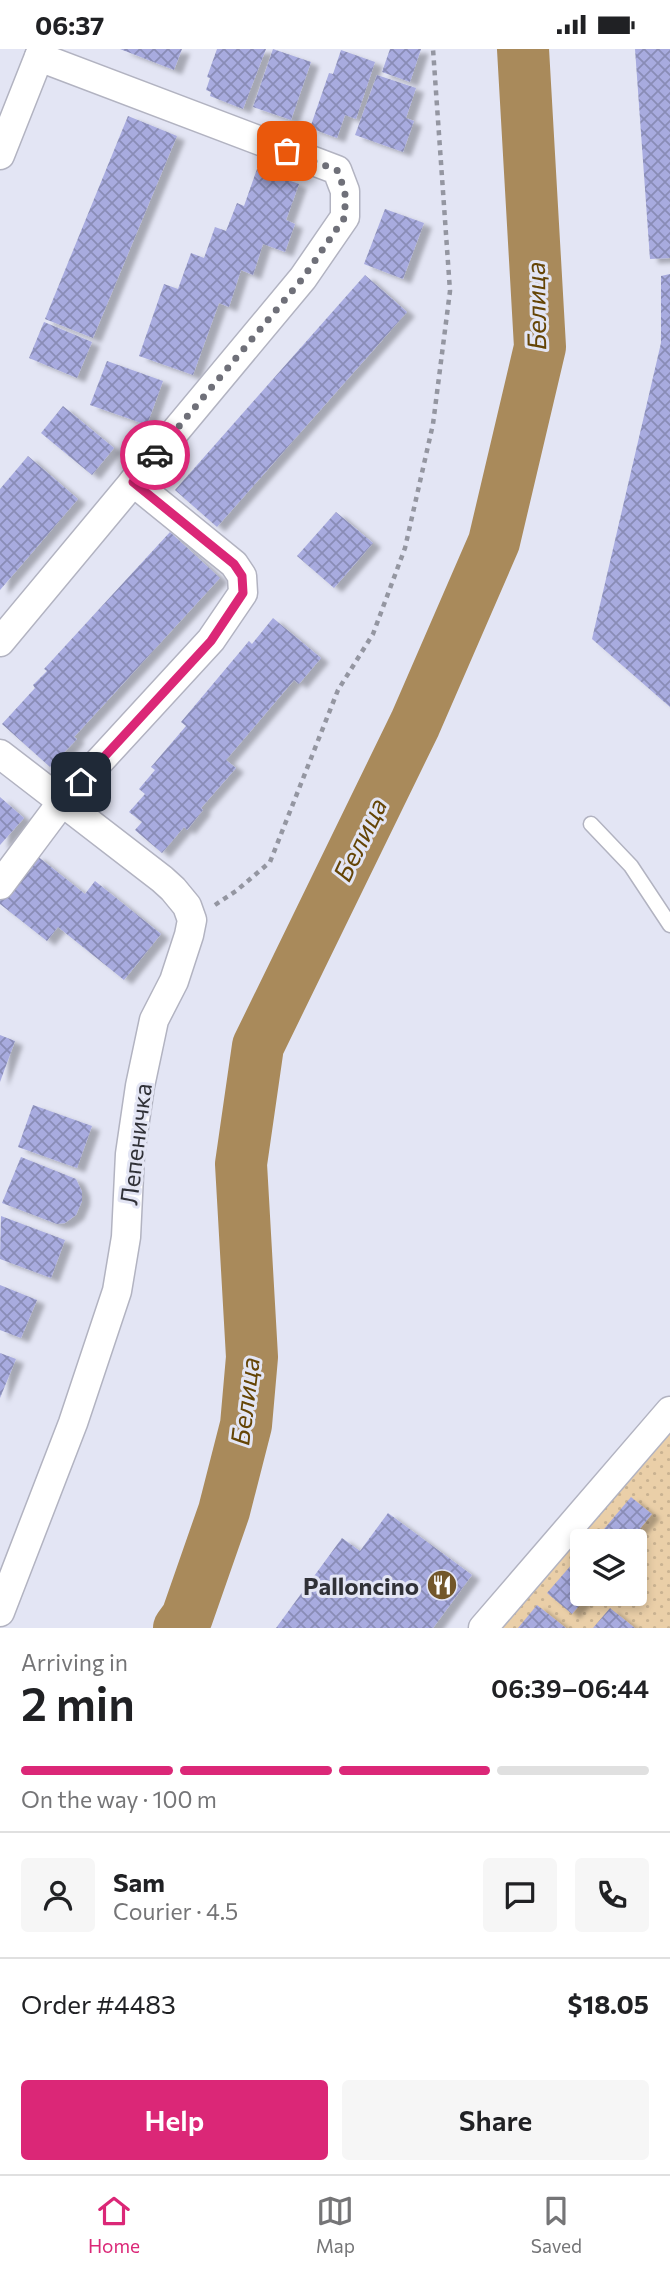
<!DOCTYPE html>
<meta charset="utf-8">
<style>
body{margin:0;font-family:Commissioner,sans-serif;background:#f6f6f6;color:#202124;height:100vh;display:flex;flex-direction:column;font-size:26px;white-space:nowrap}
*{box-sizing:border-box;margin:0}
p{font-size:23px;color:#757577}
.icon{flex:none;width:38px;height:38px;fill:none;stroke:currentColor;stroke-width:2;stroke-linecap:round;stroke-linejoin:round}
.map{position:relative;height:1579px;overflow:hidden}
.drawer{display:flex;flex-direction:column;background:#fff;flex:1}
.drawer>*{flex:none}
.buttons{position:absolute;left:570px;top:1480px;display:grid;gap:14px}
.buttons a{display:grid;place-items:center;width:77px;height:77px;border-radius:7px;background:#fff;box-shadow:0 4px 10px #0003;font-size:35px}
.pin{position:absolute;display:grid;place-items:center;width:60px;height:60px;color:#fff;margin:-30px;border-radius:14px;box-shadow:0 4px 10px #0006}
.courier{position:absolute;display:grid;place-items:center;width:70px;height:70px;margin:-35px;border:5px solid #db2777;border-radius:50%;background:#fff;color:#222;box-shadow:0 2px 9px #0007}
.summary em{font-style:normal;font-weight:600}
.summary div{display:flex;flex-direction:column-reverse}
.summary{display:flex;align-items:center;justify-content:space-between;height:119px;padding:0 21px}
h1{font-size:46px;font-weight:600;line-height:52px}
.bar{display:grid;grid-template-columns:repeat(4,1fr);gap:10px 7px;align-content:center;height:84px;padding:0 21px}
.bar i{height:9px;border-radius:5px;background:#e0e0e0}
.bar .selected{background:#db2777}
.bar p{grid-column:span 4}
.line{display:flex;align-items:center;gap:18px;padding:0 21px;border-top:2px solid #e0e0e0}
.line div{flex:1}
.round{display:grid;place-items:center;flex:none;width:74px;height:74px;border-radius:7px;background:#f6f6f6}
.primary-button{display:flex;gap:14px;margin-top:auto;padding:14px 21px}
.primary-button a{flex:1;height:80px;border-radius:7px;background:#db2777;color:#fff;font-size:28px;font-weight:600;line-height:80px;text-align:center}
.primary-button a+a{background:#f6f6f6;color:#202124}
.status{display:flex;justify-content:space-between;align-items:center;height:49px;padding:0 35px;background:#fff;direction:ltr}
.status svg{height:19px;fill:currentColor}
.tab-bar{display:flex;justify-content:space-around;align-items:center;height:98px;border-top:2px solid #e0e0e0;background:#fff;font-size:19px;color:#757577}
.tab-bar a{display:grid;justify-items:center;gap:4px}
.tab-bar .selected{color:#db2777}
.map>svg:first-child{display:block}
.park{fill:url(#park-dots);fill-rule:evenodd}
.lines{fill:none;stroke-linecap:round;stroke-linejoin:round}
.river{stroke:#a98a5b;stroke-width:52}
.building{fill:url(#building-cross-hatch);filter:url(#shadow)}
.service-casing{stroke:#b2b3c1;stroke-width:17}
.minor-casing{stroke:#b2b3c1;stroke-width:31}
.path{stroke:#9496a1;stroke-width:4.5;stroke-dasharray:5 5;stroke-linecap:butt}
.service{stroke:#fff;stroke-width:14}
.minor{stroke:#fff;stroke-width:28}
.done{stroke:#6f7079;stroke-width:7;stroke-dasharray:0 12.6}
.route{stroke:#db2777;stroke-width:9}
.labels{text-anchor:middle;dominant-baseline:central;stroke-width:6;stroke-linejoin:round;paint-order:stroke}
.street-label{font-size:24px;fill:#303137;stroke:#e3e5f4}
.poi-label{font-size:24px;font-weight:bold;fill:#303137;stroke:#e3e5f4;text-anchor:end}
.water-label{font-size:26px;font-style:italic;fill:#644405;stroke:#e3e5f4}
</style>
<div class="status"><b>06:37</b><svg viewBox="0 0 49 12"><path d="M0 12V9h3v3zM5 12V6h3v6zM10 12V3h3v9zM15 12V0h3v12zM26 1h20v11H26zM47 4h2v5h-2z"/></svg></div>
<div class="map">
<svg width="670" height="1579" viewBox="0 0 670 1579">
<defs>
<pattern id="park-dots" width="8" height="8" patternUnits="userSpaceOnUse" patternTransform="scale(1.75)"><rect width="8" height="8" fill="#eacfa8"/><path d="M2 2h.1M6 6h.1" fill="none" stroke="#c9b291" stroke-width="1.8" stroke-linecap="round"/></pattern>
<pattern id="building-cross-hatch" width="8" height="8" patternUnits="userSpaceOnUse" patternTransform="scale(1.75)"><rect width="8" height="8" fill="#a8abdf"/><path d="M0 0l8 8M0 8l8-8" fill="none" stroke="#898cb6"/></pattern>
<filter id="shadow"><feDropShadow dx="8" dy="4.5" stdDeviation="2" flood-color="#0004"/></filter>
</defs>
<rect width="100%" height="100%" fill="#e3e5f4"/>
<path class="park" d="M 670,1373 L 670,1579 L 495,1579 ZM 583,1493 L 635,1493 L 635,1545 L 583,1545 Z"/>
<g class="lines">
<path class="river" d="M 179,1579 L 187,1568 L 224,1462 L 246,1376 L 252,1308 L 241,1115 L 258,997 L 415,675 L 494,493 L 540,298 L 523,0"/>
</g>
<g class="building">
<path d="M 120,0 L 182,0 L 174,21 Z"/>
<path d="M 217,0 L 266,0 L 243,60 L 210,47 L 211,43 L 206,41 L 210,29 L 207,28 Z"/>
<path d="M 273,0 L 311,13 L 291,71 L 253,58 Z"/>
<path d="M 390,0 L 421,0 L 410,33 L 382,23 Z"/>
<path d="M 635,0 L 670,0 L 670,209 L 650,210 Z"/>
<path d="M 341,1 L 375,13 L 356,70 L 345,66 L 337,89 L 310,79 L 329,24 L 333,25 Z"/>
<path d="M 377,26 L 416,39 L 406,69 L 414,72 L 403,103 L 355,86 Z"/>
<path d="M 128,67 L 177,87 L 93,289 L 45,270 Z"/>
<path d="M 257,120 L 299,135 L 286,171 L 295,175 L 285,203 L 263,195 L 253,226 L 241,221 L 229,258 L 219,254 L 193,326 L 139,307 L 164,235 L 178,240 L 191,204 L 204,209 L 215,178 L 226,182 L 237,154 L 244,157 Z"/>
<path d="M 385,160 L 424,174 L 403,230 L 364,215 Z"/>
<path d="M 670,225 L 670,658 L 592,590 L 661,294 L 661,227 Z"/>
<path d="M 365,226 L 407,263 L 217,478 L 175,441 Z"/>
<path d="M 44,273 L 92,293 L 77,329 L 29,309 Z"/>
<path d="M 107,312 L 163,332 L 147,376 L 90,356 Z"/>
<path d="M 63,357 L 114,399 L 92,426 L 41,384 Z"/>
<path d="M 28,407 L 78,450 L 0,541 L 0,440 Z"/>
<path d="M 336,463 L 373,494 L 334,539 L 297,507 Z"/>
<path d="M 170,483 L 220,529 L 74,688 L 77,690 L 50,718 L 2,675 L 35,639 L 33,636 L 47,622 L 44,620 Z"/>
<path d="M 273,569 L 321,609 L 299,635 L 294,631 L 226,711 L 236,719 L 201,759 L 203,761 L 187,781 L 184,778 L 162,804 L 135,781 L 142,773 L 129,763 L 145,745 L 139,740 L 155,721 L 151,718 L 186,677 L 181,673 L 249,592 L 252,595 Z"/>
<path d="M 0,748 L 24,769 L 0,796 Z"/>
<path d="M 36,806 L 85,845 L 95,832 L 161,885 L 124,931 L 58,878 L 47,892 L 0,855 L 0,851 Z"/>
<path d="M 0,986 L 15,992 L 0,1033 Z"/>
<path d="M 33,1056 L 92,1077 L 77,1119 L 18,1098 Z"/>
<path d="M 21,1108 L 76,1130 L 82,1143 L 82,1152 L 76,1166 L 65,1174 L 57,1175 L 2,1154 Z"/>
<path d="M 1,1167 L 65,1191 L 51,1229 L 0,1210 Z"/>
<path d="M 0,1236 L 37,1251 L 21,1289 L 0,1281 Z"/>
<path d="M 0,1304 L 16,1310 L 0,1349 Z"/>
<path d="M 631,1448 L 652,1465 L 629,1493 L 593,1493 Z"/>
<path d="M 388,1464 L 472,1526 L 433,1579 L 276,1579 L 342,1489 L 360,1502 Z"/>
<path d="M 579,1507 L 583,1510 L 583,1545 L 589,1545 L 572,1565 L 547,1544 Z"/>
<path d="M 537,1556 L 566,1579 L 518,1579 Z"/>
<path d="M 610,1559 L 635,1579 L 593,1579 Z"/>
</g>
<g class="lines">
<g class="service-casing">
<path id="service" d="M 591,775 L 631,817 L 670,876"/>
</g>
<g class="minor-casing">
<g id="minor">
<path d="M 0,106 L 42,0"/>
<path d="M 0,593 L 303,229 L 345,168 L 345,142 L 337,121 L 39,8"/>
<path d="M 0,705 L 162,830 L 173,840 L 187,857 L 192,871 L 189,886 L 174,932 L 154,971 L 140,1037 L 130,1105 L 126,1188 L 117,1242 L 73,1374 L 0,1563"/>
<path d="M 0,836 L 62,753 L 211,591 L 243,544 L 242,527 L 234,515 L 133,433"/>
<path d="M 483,1579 L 670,1362"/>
</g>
</g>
<path class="path" d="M 215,856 L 236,842 L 270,813 L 338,641 L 373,585 L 405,499 L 433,375 L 450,242 L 433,0"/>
<use href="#service" class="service"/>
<use href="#minor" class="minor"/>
</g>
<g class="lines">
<path class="done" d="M 155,406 L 303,229 L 345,168 L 345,142 L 337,121 L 287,102"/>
<path class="route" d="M 81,733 L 211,592 L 243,544 L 242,527 L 234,515 L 133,433 L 155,406"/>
</g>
<defs>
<g id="restaurant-disc" transform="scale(1.575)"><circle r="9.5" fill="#73572a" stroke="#e3e5f4"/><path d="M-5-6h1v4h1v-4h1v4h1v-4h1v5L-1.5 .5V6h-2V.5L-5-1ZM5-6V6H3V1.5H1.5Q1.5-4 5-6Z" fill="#fff"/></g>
</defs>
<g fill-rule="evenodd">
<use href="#restaurant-disc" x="442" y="1536"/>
</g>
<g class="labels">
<g class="street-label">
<text transform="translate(135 1095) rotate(-83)">Лепеничка</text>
</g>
<g class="poi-label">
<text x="419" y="1536">Palloncino</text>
</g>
<g class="water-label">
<text transform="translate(535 257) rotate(-91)">Белица</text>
<text transform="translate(359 790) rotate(-64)">Белица</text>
<text transform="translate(244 1352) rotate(-83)">Белица</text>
</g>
</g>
</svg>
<div class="buttons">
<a><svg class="icon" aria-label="layers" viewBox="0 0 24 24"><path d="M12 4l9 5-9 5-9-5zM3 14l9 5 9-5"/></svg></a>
</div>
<div class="pin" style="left:287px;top:102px;background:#ea580c"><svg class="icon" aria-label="bag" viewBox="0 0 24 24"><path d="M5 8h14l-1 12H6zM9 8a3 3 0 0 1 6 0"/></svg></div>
<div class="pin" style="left:81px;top:733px;background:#1f2937"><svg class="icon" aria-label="home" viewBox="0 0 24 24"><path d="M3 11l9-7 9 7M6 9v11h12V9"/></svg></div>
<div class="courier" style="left:155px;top:406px"><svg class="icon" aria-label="car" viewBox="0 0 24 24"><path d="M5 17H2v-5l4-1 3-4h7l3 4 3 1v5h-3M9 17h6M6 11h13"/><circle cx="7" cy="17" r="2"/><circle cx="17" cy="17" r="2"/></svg></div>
</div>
<section class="drawer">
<div class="summary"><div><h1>2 min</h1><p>Arriving in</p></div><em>06:39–06:44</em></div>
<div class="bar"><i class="selected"></i><i class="selected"></i><i class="selected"></i><i></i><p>On the way · 100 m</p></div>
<div class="line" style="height:126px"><a class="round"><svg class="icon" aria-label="person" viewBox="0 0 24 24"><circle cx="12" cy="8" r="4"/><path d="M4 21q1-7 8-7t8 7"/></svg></a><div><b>Sam</b><p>Courier · 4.5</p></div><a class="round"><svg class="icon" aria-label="chat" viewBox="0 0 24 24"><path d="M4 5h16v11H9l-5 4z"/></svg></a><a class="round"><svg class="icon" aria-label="phone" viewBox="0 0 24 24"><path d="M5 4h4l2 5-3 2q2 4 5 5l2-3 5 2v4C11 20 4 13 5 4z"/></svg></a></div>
<div class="line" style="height:91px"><div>Order #4483</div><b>$18.05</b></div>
<div class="primary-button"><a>Help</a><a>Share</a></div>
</section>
<nav class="tab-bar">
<a class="selected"><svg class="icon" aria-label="home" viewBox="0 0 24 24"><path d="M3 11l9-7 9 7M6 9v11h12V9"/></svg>Home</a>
<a><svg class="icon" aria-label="map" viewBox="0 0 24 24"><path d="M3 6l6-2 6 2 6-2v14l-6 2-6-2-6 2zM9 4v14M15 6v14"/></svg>Map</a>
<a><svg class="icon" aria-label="saved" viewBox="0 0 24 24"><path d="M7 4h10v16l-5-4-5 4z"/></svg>Saved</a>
</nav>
